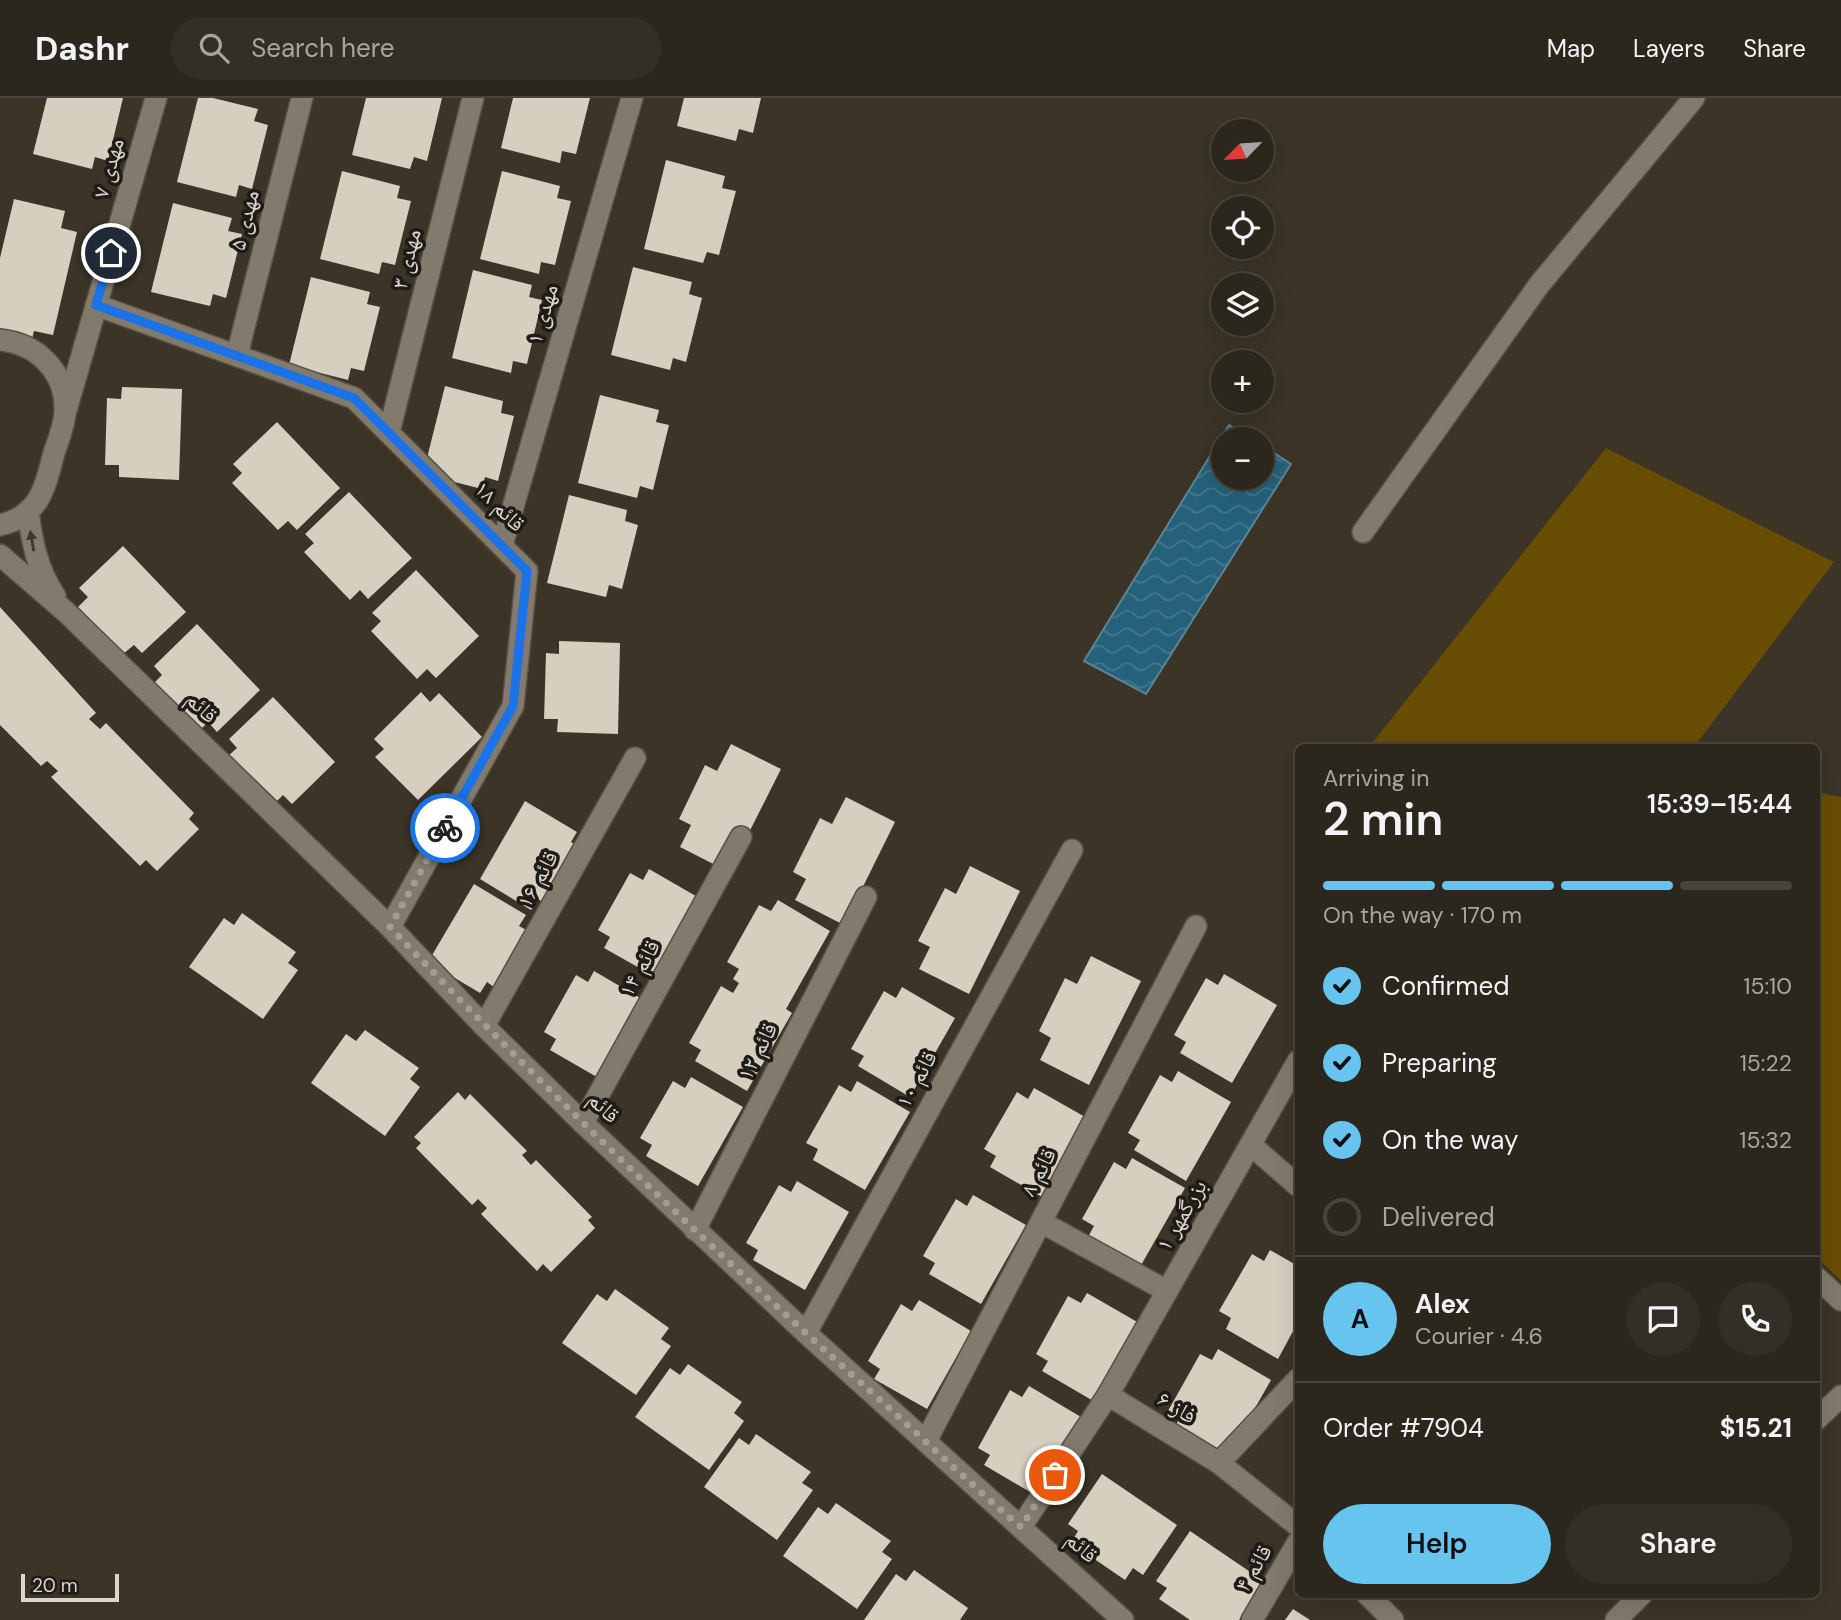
<!DOCTYPE html>
<meta charset="utf-8">
<style>
body{margin:0;font-family:"DM Sans","Noto Naskh Arabic",sans-serif;background:#342f26;color:#f1f3f6;height:100vh;display:flex;flex-direction:column;font-size:26px;white-space:nowrap}
*{box-sizing:border-box;margin:0}
p{font-size:23px;color:#a6a5a4}
.icon{flex:none;width:38px;height:38px;fill:none;stroke:currentColor;stroke-width:2;stroke-linecap:round;stroke-linejoin:round}
.map{position:relative;flex:1;overflow:hidden}
.sheet{position:absolute;left:1295px;top:646px;width:525px;height:854px;display:flex;flex-direction:column;background:#2c271d;border-radius:10px;box-shadow:0 7px 28px #0002,0 0 0 2px #48443b}
.sheet>*{flex:none}
.needle{width:46px;rotate:245deg}
.buttons{position:absolute;left:1211px;top:21px;display:grid;gap:14px}
.buttons a{display:grid;place-items:center;width:63px;height:63px;border-radius:50%;background:#2c271d;box-shadow:0 7px 28px #0002,0 0 0 2px #48443b;font-size:35px}
.scale{position:absolute;left:21px;bottom:18px;width:98px;box-sizing:border-box;padding-left:7px;border:4px solid #dad5cd;border-top:0;font-size:19px;line-height:24px;white-space:nowrap;color:#dad5cd;-webkit-text-stroke:5px #1f1c17;paint-order:stroke}
.pin{position:absolute;display:grid;place-items:center;width:60px;height:60px;color:#fff;margin:-30px;border:4px solid #fff;border-radius:50%;box-shadow:0 2px 7px #0007}
.courier{position:absolute;display:grid;place-items:center;width:70px;height:70px;margin:-35px;border:5px solid #1a73e8;border-radius:50%;background:#fff;color:#222;box-shadow:0 2px 9px #0007}
.headline em{font-style:normal;font-weight:600}
.headline div{display:flex;flex-direction:column-reverse}
.headline{display:flex;align-items:center;justify-content:space-between;height:119px;padding:0 28px}
h1{font-size:46px;font-weight:600;line-height:52px}
.bar{display:grid;grid-template-columns:repeat(4,1fr);gap:10px 7px;align-content:center;height:84px;padding:0 28px}
.bar i{height:9px;border-radius:5px;background:#48443b}
.bar .current{background:#67c4ef}
.bar p{grid-column:span 4}
.line{display:flex;align-items:center;gap:18px;padding:0 28px;border-top:2px solid #48443b}
.line div{flex:1}
.round{display:grid;place-items:center;flex:none;width:74px;height:74px;border-radius:37px;background:#342f26}
ol{padding:0 28px;list-style:none}
li{display:flex;align-items:center;gap:21px;height:77px}
li p{margin-inline-start:auto}
li .icon{padding:7px;border-radius:50%;background:#67c4ef;color:#111;stroke-width:4}
li:last-child{color:#a6a5a4}
li i{width:38px;height:38px;border:4px solid #48443b;border-radius:50%}
.button{display:flex;gap:14px;margin-top:auto;padding:14px 28px}
.button a{flex:1;height:80px;border-radius:42px;background:#67c4ef;color:#111;font-size:28px;font-weight:600;line-height:80px;text-align:center}
.button a+a{background:#342f26;color:#f1f3f6}
header{display:flex;align-items:center;gap:42px;box-sizing:border-box;height:98px;padding:0 35px;background:#2c271d;border-bottom:2px solid #48443b}
header strong{font-size:33px}
nav{display:flex;gap:38px;margin-inline-start:auto;font-size:24px}
.search{width:490px;height:63px;background:#342f26;display:flex;align-items:center;gap:18px;box-sizing:border-box;padding:0 24px;border-radius:38px;color:#a6a5a4;font-size:26px}
.map>svg:first-child{display:block}
.park{fill:#684d05}
.water{fill:url(#water-waves);stroke:#5b8494;stroke-width:2}
.building{fill:#d6cebe}
.lines{fill:none;stroke-linecap:round;stroke-linejoin:round}
.minor-casing{stroke:#565045;stroke-width:24}
.tertiary-casing{stroke:#565045;stroke-width:24}
.minor{stroke:#827a6c;stroke-width:21}
.tertiary{stroke:#827a6c;stroke-width:21}
.oneway{fill:#3d3831}
.done{stroke:#a29d93;stroke-width:7;stroke-dasharray:0 12.6}
.route{stroke:#1a73e8;stroke-width:9}
.labels{text-anchor:middle;dominant-baseline:central;stroke-width:7;stroke-linejoin:round;paint-order:stroke}
.street-label{font-size:23px;fill:#dad5cd;stroke:#1f1c17}
</style>
<header>
<strong>Dashr</strong>
<div class="search"><svg class="icon" aria-label="search" viewBox="0 0 24 24"><circle cx="10" cy="10" r="6"/><path d="M15 15l6 6"/></svg>Search here</div>
<nav><a>Map</a><a>Layers</a><a>Share</a></nav>
</header>
<div class="map">
<svg width="1841" height="1522" viewBox="0 0 1841 1522">
<defs>
<pattern id="water-waves" width="16" height="10" patternUnits="userSpaceOnUse" patternTransform="scale(1.75)"><rect width="16" height="10" fill="#25617b"/><path d="M0 5q4-4 8 0t8 0" fill="none" stroke="#44778d"/></pattern>
</defs>
<rect width="100%" height="100%" fill="#3b3427"/>
<g class="park">
<path d="M 1606,350 L 1834,464 L 1694,649 L 1369,649 Z"/>
<path d="M 1817,694 L 1841,699 L 1841,1183 L 1816,1159 Z"/>
</g>
<path class="water" d="M 1229,327 L 1252,341 L 1223,341 L 1223,380 L 1262,380 L 1262,347 L 1291,366 L 1146,596 L 1084,563 Z"/>
<g class="building">
<path d="M 47,0 L 123,0 L 108,63 L 95,59 L 92,71 L 33,56 Z"/>
<path d="M 198,0 L 213,0 L 258,11 L 254,23 L 268,27 L 252,91 L 239,87 L 236,99 L 177,84 Z"/>
<path d="M 366,0 L 442,0 L 427,63 L 414,59 L 410,71 L 352,57 Z"/>
<path d="M 513,0 L 590,0 L 576,56 L 562,53 L 560,65 L 501,50 Z"/>
<path d="M 684,0 L 761,0 L 753,35 L 739,31 L 736,43 L 677,28 Z"/>
<path d="M 666,62 L 725,78 L 722,90 L 736,93 L 719,157 L 707,154 L 703,165 L 644,151 Z"/>
<path d="M 342,73 L 400,88 L 397,100 L 411,103 L 395,167 L 382,164 L 379,176 L 320,161 Z"/>
<path d="M 502,73 L 560,88 L 557,100 L 571,103 L 555,167 L 541,164 L 539,176 L 480,161 Z"/>
<path d="M 14,101 L 65,113 L 61,130 L 77,134 L 53,237 L 34,233 L 30,249 L 0,242 L 0,160 Z"/>
<path d="M 173,105 L 232,120 L 228,133 L 242,136 L 226,200 L 213,196 L 210,208 L 151,194 Z"/>
<path d="M 633,169 L 692,184 L 689,196 L 702,200 L 686,264 L 673,260 L 670,272 L 611,257 Z"/>
<path d="M 473,172 L 532,187 L 529,199 L 542,202 L 527,266 L 513,263 L 511,275 L 452,260 Z"/>
<path d="M 311,179 L 370,194 L 367,206 L 380,209 L 364,273 L 351,270 L 348,282 L 289,267 Z"/>
<path d="M 445,288 L 503,303 L 501,315 L 514,318 L 498,383 L 485,379 L 482,391 L 423,376 Z"/>
<path d="M 122,289 L 182,291 L 179,382 L 119,379 L 119,367 L 105,367 L 107,300 L 121,301 Z"/>
<path d="M 600,297 L 659,312 L 656,324 L 669,327 L 653,392 L 640,388 L 637,400 L 578,385 Z"/>
<path d="M 277,324 L 340,390 L 297,432 L 288,423 L 278,432 L 232,385 L 242,375 L 233,366 Z"/>
<path d="M 349,394 L 412,460 L 368,501 L 360,492 L 350,502 L 304,454 L 314,445 L 305,436 Z"/>
<path d="M 569,397 L 627,412 L 625,423 L 638,427 L 622,491 L 609,487 L 606,499 L 547,485 Z"/>
<path d="M 123,448 L 186,514 L 142,555 L 134,547 L 123,556 L 78,509 L 88,499 L 79,490 Z"/>
<path d="M 416,472 L 479,538 L 436,580 L 427,571 L 417,581 L 371,533 L 381,523 L 372,515 Z"/>
<path d="M 0,509 L 96,615 L 89,621 L 100,631 L 106,625 L 194,715 L 189,721 L 199,731 L 157,773 L 146,762 L 140,768 L 51,679 L 58,673 L 47,663 L 41,668 L 0,627 Z"/>
<path d="M 197,526 L 260,592 L 217,634 L 208,624 L 198,634 L 152,587 L 162,577 L 154,568 Z"/>
<path d="M 559,543 L 620,545 L 618,636 L 557,634 L 558,621 L 544,621 L 546,555 L 559,556 Z"/>
<path d="M 421,594 L 430,604 L 439,595 L 482,639 L 418,702 L 375,659 L 384,651 L 374,641 Z"/>
<path d="M 273,599 L 335,664 L 292,706 L 283,697 L 273,707 L 227,659 L 237,650 L 229,641 Z"/>
<path d="M 731,646 L 781,671 L 729,774 L 680,749 L 691,727 L 679,721 L 705,667 L 717,673 Z"/>
<path d="M 846,699 L 895,724 L 844,827 L 795,802 L 806,781 L 793,774 L 820,720 L 832,726 Z"/>
<path d="M 525,703 L 577,734 L 571,744 L 583,752 L 550,809 L 538,801 L 531,812 L 480,781 Z"/>
<path d="M 970,768 L 1020,793 L 969,896 L 919,871 L 930,849 L 918,843 L 945,790 L 956,796 Z"/>
<path d="M 649,771 L 701,801 L 657,880 L 604,850 L 610,839 L 598,832 L 630,775 L 643,782 Z"/>
<path d="M 474,786 L 526,817 L 519,828 L 532,835 L 498,892 L 487,884 L 480,895 L 428,864 Z"/>
<path d="M 778,802 L 830,833 L 786,911 L 792,915 L 747,993 L 695,963 L 701,952 L 689,945 L 721,888 L 733,895 L 739,885 L 733,881 L 739,871 L 727,864 L 759,807 L 771,813 Z"/>
<path d="M 242,815 L 296,854 L 288,865 L 298,872 L 263,921 L 189,869 L 224,820 L 234,827 Z"/>
<path d="M 1091,858 L 1141,883 L 1089,987 L 1040,962 L 1051,940 L 1039,933 L 1065,880 L 1077,886 Z"/>
<path d="M 594,873 L 647,904 L 602,982 L 550,952 L 556,941 L 544,934 L 576,877 L 588,884 Z"/>
<path d="M 1224,876 L 1277,907 L 1232,985 L 1180,955 L 1186,944 L 1174,937 L 1206,880 L 1218,887 Z"/>
<path d="M 902,889 L 955,920 L 910,999 L 858,968 L 864,958 L 851,951 L 884,893 L 896,900 Z"/>
<path d="M 365,932 L 419,970 L 410,981 L 420,989 L 385,1038 L 311,985 L 346,936 L 356,943 Z"/>
<path d="M 1178,973 L 1231,1004 L 1186,1083 L 1134,1052 L 1140,1042 L 1128,1035 L 1160,977 L 1172,984 Z"/>
<path d="M 691,979 L 743,1009 L 698,1088 L 646,1058 L 652,1047 L 640,1040 L 673,983 L 685,990 Z"/>
<path d="M 857,983 L 910,1014 L 865,1092 L 813,1062 L 818,1051 L 806,1045 L 839,987 L 851,994 Z"/>
<path d="M 1034,990 L 1087,1020 L 1042,1099 L 990,1069 L 996,1058 L 984,1051 L 1017,994 L 1028,1001 Z"/>
<path d="M 458,994 L 465,1002 L 470,996 L 527,1053 L 522,1057 L 531,1067 L 536,1062 L 592,1119 L 588,1122 L 595,1130 L 551,1174 L 543,1166 L 537,1173 L 481,1116 L 487,1110 L 478,1101 L 472,1107 L 416,1050 L 421,1045 L 414,1039 Z"/>
<path d="M 1132,1060 L 1185,1090 L 1140,1169 L 1088,1139 L 1094,1128 L 1082,1121 L 1114,1064 L 1126,1071 Z"/>
<path d="M 797,1083 L 849,1114 L 805,1192 L 753,1162 L 758,1152 L 746,1145 L 779,1087 L 791,1094 Z"/>
<path d="M 973,1097 L 1026,1127 L 981,1206 L 929,1176 L 935,1165 L 923,1158 L 956,1101 L 967,1108 Z"/>
<path d="M 1270,1152 L 1298,1168 L 1298,1224 L 1278,1261 L 1226,1231 L 1231,1220 L 1219,1213 L 1252,1156 L 1264,1163 Z"/>
<path d="M 615,1191 L 669,1230 L 661,1241 L 671,1248 L 636,1297 L 562,1245 L 597,1196 L 607,1203 Z"/>
<path d="M 1087,1195 L 1139,1225 L 1095,1304 L 1042,1273 L 1048,1263 L 1036,1256 L 1068,1198 L 1081,1205 Z"/>
<path d="M 919,1202 L 971,1233 L 927,1311 L 874,1281 L 880,1271 L 868,1263 L 901,1206 L 912,1213 Z"/>
<path d="M 1218,1251 L 1271,1282 L 1226,1361 L 1174,1330 L 1180,1320 L 1168,1313 L 1200,1256 L 1212,1262 Z"/>
<path d="M 688,1266 L 742,1304 L 734,1315 L 744,1323 L 709,1372 L 635,1319 L 670,1270 L 680,1277 Z"/>
<path d="M 1029,1288 L 1081,1319 L 1037,1398 L 984,1367 L 990,1357 L 978,1350 L 1010,1292 L 1022,1299 Z"/>
<path d="M 756,1336 L 811,1374 L 802,1385 L 813,1392 L 777,1442 L 704,1389 L 739,1340 L 749,1347 Z"/>
<path d="M 1102,1376 L 1177,1427 L 1143,1477 L 1133,1470 L 1125,1482 L 1071,1445 L 1078,1433 L 1068,1426 Z"/>
<path d="M 836,1405 L 891,1443 L 882,1454 L 892,1461 L 857,1511 L 783,1458 L 818,1409 L 828,1416 Z"/>
<path d="M 1190,1433 L 1265,1484 L 1239,1522 L 1190,1522 L 1159,1501 L 1167,1490 L 1156,1483 Z"/>
<path d="M 914,1472 L 968,1510 L 960,1522 L 864,1522 L 896,1476 L 906,1483 Z"/>
<path d="M 1293,1511 L 1310,1522 L 1285,1522 Z"/>
</g>
<g class="lines">
<g class="minor-casing">
<g id="minor">
<path d="M 96,207 L 354,300 L 527,473 L 513,608 L 390,829"/>
<path d="M 237,257 L 302,0"/>
<path d="M 65,316 L 156,0"/>
<path d="M 389,334 L 473,0"/>
<path d="M 1363,434 L 1539,187 L 1694,0"/>
<path d="M 502,447 L 632,0"/>
<path d="M 484,928 L 635,660"/>
<path d="M 583,1025 L 741,739"/>
<path d="M 1251,1047 L 1298,1088"/>
<path d="M 1041,1124 L 1167,1193"/>
<path d="M 695,1132 L 866,799"/>
<path d="M 806,1235 L 1072,752"/>
<path d="M 1108,1297 L 1219,1365 L 1298,1428"/>
<path d="M 926,1343 L 1196,828"/>
<path d="M 1219,1365 L 1298,1281"/>
<path d="M 1021,1429 L 1108,1297 L 1298,963"/>
<path d="M 1367,1496 L 1393,1522"/>
<path d="M 1252,1522 L 1298,1444"/>
</g>
</g>
<g class="tertiary-casing">
<g id="tertiary">
<path d="M 0,242 C 38,246 66,274 65,313 C 65,327 58,342 54,355 C 45,389 40,418 0,427"/>
<path d="M 28,413 C 32,444 37,471 55,498"/>
<path d="M 0,457 L 66,514 L 390,829 L 484,928 L 583,1025 L 806,1235 L 1123,1522"/>
<path d="M 1816,1179 L 1841,1202"/>
<path d="M 1816,1322 L 1841,1298"/>
<path d="M 1616,1522 L 1642,1496"/>
</g>
</g>
<use href="#minor" class="minor"/>
<use href="#tertiary" class="tertiary"/>
</g>
<defs><path id="oneway-solid" d="M-6-.8H1V-3.2L6.5 0L1 3.2V.8H-6Z" transform="scale(1.75)"/></defs>
<use class="oneway" href="#oneway-solid" transform="translate(32 443) rotate(-100)"/>
<g class="lines">
<path class="done" d="M 445,730 L 390,829 C 546,993 710,1150 879,1301 C 926,1343 972,1388 1021,1429 L 1055,1377"/>
<path class="route" d="M 111,155 L 96,207 L 354,300 L 527,473 L 513,608 L 445,730"/>
</g>
<g class="labels">
<g class="street-label">
<text transform="translate(108 70) rotate(-74)">مهدی ۷</text>
<text transform="translate(244 122) rotate(-76)">مهدی ۵</text>
<text transform="translate(406 161) rotate(-76)">مهدی ۳</text>
<text transform="translate(542 216) rotate(-74)">مهدی ۱</text>
<text transform="translate(500 408) rotate(45)">قائم ۱۸</text>
<text transform="translate(202 609) rotate(44)">قائم</text>
<text transform="translate(537 781) rotate(-61)">قائم ۱۶</text>
<text transform="translate(639 870) rotate(-61)">قائم ۱۴</text>
<text transform="translate(757 953) rotate(-63)">قائم ۱۲</text>
<text transform="translate(916 981) rotate(-61)">قائم ۱۰</text>
<text transform="translate(604 1009) rotate(44)">قائم</text>
<text transform="translate(1038 1074) rotate(-62)">قائم ۸</text>
<text transform="translate(1181 1117) rotate(-60)">بزرگمهر ۱</text>
<text transform="translate(1177 1309) rotate(31)">فاز ۶</text>
<text transform="translate(1082 1449) rotate(42)">قائم</text>
<text transform="translate(1253 1470) rotate(-59)">قائم ۴</text>
</g>
</g>
</svg>
<div class="buttons">
<a><svg class="needle" viewBox="-14 -14 28 28"><path d="M0-13l5 13h-10z" fill="#e53935"/><path d="M0 13l5-13h-10z" fill="#a6a5a4"/></svg></a>
<a><svg class="icon" aria-label="locate" viewBox="0 0 24 24"><circle cx="12" cy="12" r="6"/><path d="M12 2v4M12 18v4M2 12h4M18 12h4"/></svg></a>
<a><svg class="icon" aria-label="layers" viewBox="0 0 24 24"><path d="M12 4l9 5-9 5-9-5zM3 14l9 5 9-5"/></svg></a>
<a>+</a>
<a>−</a>
</div>
<div class="scale">20 m</div>
<div class="pin" style="left:1055px;top:1377px;background:#ea580c"><svg class="icon" aria-label="bag" viewBox="0 0 24 24"><path d="M5 8h14l-1 12H6zM9 8a3 3 0 0 1 6 0"/></svg></div>
<div class="pin" style="left:111px;top:155px;background:#1f2937"><svg class="icon" aria-label="home" viewBox="0 0 24 24"><path d="M3 11l9-7 9 7M6 9v11h12V9"/></svg></div>
<div class="courier" style="left:445px;top:730px"><svg class="icon" aria-label="bike" viewBox="0 0 24 24"><circle cx="6" cy="16" r="4"/><circle cx="18" cy="16" r="4"/><path d="M6 16l4-8h5l3 8M10 8l3 8H6M13 5h3"/></svg></div>
<section class="sheet">
<div class="headline"><div><h1>2 min</h1><p>Arriving in</p></div><em>15:39–15:44</em></div>
<div class="bar"><i class="current"></i><i class="current"></i><i class="current"></i><i></i><p>On the way · 170 m</p></div>
<ol>
<li><svg class="icon" aria-label="check" viewBox="0 0 24 24"><path d="M5 12l5 5 9-10"/></svg>Confirmed<p>15:10</p></li>
<li><svg class="icon" aria-label="check" viewBox="0 0 24 24"><path d="M5 12l5 5 9-10"/></svg>Preparing<p>15:22</p></li>
<li><svg class="icon" aria-label="check" viewBox="0 0 24 24"><path d="M5 12l5 5 9-10"/></svg>On the way<p>15:32</p></li>
<li><i></i>Delivered</li>
</ol>
<div class="line" style="height:126px"><b class="round" style="background:#67c4ef;color:#111">A</b><div><b>Alex</b><p>Courier · 4.6</p></div><a class="round"><svg class="icon" aria-label="chat" viewBox="0 0 24 24"><path d="M4 5h16v11H9l-5 4z"/></svg></a><a class="round"><svg class="icon" aria-label="phone" viewBox="0 0 24 24"><path d="M5 4h4l2 5-3 2q2 4 5 5l2-3 5 2v4C11 20 4 13 5 4z"/></svg></a></div>
<div class="line" style="height:91px"><div>Order #7904</div><b>$15.21</b></div>
<div class="button"><a>Help</a><a>Share</a></div>
</section>
</div>
